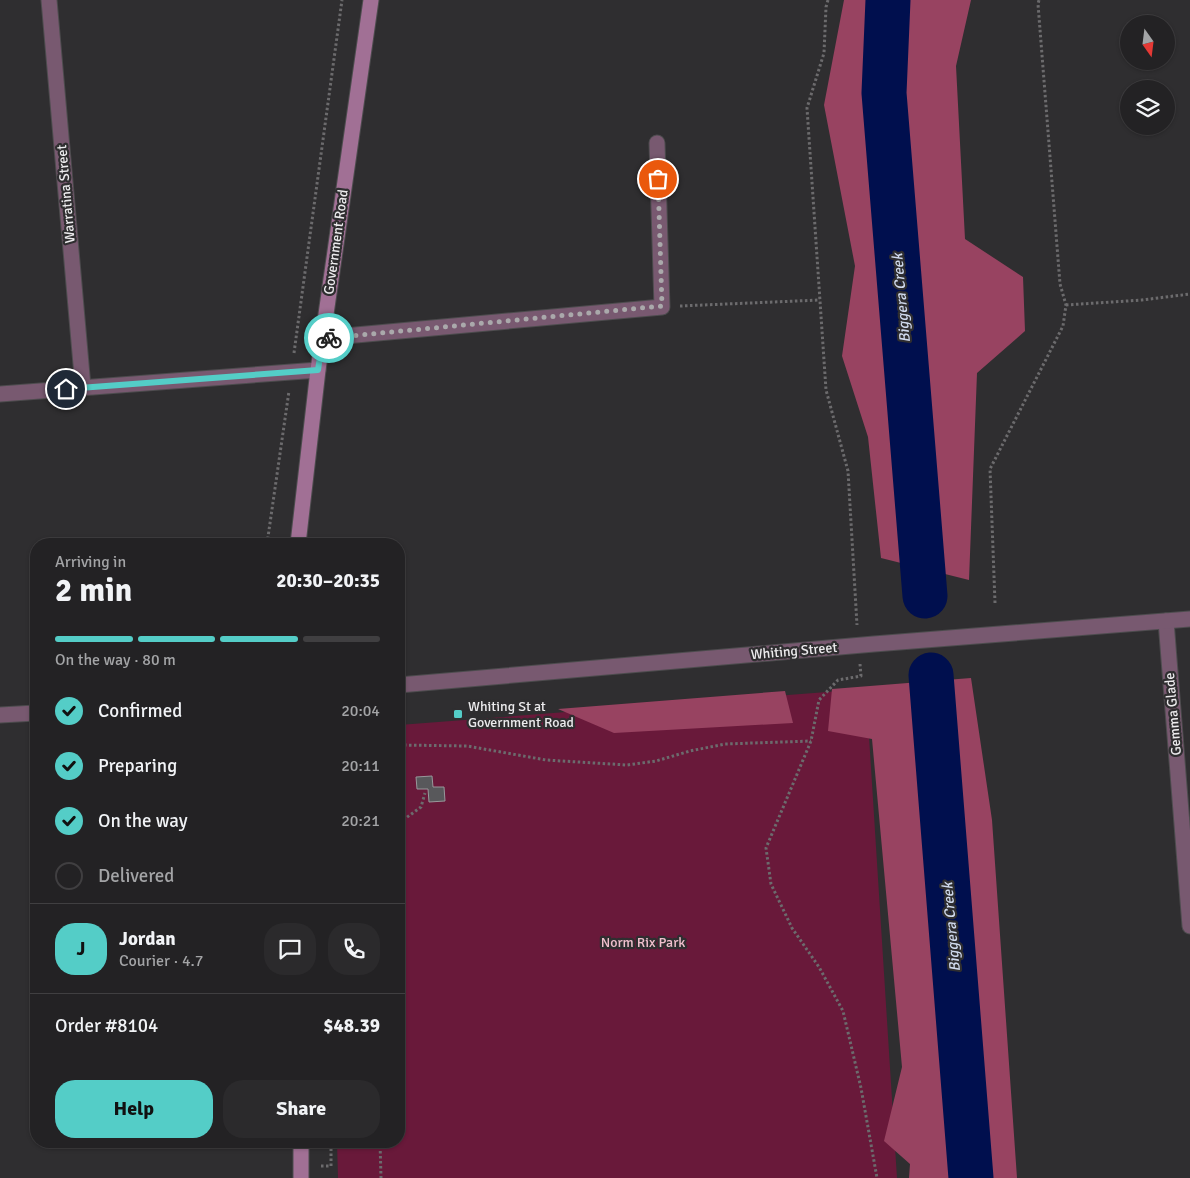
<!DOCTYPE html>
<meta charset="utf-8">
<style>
body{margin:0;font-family:Signika,sans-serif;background:#2b2a2c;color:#f1f3f6;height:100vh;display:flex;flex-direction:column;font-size:19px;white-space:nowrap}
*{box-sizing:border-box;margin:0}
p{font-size:16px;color:#a3a4a6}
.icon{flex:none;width:28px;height:28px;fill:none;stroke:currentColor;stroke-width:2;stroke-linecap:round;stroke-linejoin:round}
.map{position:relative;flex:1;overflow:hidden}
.sheet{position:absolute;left:30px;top:538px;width:375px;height:610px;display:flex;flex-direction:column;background:#232224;border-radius:20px;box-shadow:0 1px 4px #0004,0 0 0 1px #403f41}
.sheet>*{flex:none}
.needle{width:32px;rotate:166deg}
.controls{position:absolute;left:1120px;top:15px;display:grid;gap:10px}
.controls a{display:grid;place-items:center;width:55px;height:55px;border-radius:50%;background:#232224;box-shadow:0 1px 4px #0004,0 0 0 1px #403f41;font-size:25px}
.pin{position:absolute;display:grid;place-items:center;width:42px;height:42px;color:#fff;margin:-21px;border:2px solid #fff;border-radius:50%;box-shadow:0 1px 5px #0007}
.courier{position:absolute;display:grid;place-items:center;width:50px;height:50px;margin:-25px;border:4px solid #54cdc7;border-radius:50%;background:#fff;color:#222;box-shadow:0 1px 6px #0007}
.head em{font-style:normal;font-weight:800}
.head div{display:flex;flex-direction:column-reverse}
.head{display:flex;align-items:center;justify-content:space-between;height:85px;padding:0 25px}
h1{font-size:32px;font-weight:800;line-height:38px}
.bar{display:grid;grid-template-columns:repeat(4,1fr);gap:8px 5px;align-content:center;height:60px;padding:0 25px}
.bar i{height:6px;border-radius:4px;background:#403f41}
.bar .active{background:#54cdc7}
.bar p{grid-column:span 4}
.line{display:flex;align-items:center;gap:12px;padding:0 25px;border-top:1px solid #403f41}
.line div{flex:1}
.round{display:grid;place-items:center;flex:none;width:52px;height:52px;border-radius:20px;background:#2b2a2c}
ol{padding:0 25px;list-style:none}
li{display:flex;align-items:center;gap:15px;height:55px}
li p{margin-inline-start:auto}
li .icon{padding:5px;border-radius:50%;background:#54cdc7;color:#111;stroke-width:4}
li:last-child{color:#a3a4a6}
li i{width:28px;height:28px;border:2px solid #403f41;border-radius:50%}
.action{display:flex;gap:10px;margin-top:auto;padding:10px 25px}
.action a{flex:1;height:58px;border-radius:20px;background:#54cdc7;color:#111;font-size:20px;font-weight:800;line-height:58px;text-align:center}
.action a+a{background:#2b2a2c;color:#f1f3f6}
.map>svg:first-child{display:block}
.green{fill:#69193a}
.forest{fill:#984361}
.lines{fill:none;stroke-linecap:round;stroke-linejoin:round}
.river{stroke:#000f4e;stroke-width:45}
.building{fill:#58585b;stroke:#98989b}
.street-casing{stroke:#4d4c4e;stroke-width:17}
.secondary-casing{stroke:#4d4c4e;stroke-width:17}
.path{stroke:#6c6b6d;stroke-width:3;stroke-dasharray:2.5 2.5;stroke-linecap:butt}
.street{stroke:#785970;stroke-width:15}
.secondary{stroke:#a17095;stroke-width:15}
.done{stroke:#aaa9ab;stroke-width:5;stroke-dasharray:0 9}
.route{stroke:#54cdc7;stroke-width:6}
.poi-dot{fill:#54cdc7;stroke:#2f2e30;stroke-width:2}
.labels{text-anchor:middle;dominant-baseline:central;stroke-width:4.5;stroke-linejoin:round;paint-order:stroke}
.street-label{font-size:14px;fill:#ecebed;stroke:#2f2e30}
.poi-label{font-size:14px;fill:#ecebed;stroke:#2f2e30;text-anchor:start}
.park-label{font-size:14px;fill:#f1c0ce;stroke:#2f2e30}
.water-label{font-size:15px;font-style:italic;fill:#cfd9ed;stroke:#2f2e30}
</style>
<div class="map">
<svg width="1190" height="1178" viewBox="0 0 1190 1178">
<rect width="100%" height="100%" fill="#2f2e30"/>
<path class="green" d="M 866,689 L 897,1178 L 338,1178 L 337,1141 L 399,1141 L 399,725 Z"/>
<g class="forest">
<path d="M 844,0 L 971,0 L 956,66 L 965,239 L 1023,277 L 1025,331 L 977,373 L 969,580 L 881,558 L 868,437 L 842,356 L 855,266 L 824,105 Z"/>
<path d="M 971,678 L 992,820 L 1017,1178 L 909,1178 L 910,1164 L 884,1141 L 902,1067 L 872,739 L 828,731 L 832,689 Z"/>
<path d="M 785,691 L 793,723 L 614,733 L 558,709 Z"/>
</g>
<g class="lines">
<g class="river">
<path d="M 888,0 L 884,93 L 925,596"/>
<path d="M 931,675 L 971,1178"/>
</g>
</g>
<path class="building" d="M 432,776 L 433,787 L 444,787 L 445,801 L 429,802 L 428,789 L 417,789 L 416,777 Z"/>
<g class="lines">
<g class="street-casing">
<g id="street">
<path d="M 49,0 L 83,387"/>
<path d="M 323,338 L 662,307 L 657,143"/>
<path d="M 0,394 L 318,370"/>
<path d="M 1166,621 L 1190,926"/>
<path d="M 399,685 L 874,644 L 1190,619"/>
<path d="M 0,715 L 36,713"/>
</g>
</g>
<g class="secondary-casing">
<g id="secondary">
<path d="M 298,544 L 318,370 L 371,0"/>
<path d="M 301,1178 L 301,1141"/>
</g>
</g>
<g class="path">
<path d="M 828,0 L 826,7 L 824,53 L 807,108 L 826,390 L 848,471 L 857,625"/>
<path d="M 1066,305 L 1142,300 L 1190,294"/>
<path d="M 680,306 L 820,300"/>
<path d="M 294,353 L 342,0"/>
<path d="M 267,544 L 289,391"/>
<path d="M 995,603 L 990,469 L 1063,326 L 1066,305 L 1060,284 L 1038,4 L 1039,0"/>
<path d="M 860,664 L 861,676 L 838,680 L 819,700 L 811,741 L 766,848 L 771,884 L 792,928 L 819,967 L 843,1011 L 861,1088 L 877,1178"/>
<path d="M 399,745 L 467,746 L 546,760 L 627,765 L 656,761 L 690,751 L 725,744 L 811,741"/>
<path d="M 399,823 L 421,807 L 425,793"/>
<path d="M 380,1141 L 381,1178"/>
<path d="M 321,1166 L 331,1166 L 331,1141"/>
</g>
<use href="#street" class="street"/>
<use href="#secondary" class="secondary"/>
</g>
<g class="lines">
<path class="done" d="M 329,338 L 662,306 L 658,179"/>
<path class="route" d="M 66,389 L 318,370 L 323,338 L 329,338"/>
</g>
<rect class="poi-dot" x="453" y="709" width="10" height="10" rx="2.5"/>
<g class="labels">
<g class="street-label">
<text transform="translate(66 194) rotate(-95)">Warratina Street</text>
<text transform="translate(336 242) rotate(-82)">Government Road</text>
<text transform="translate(794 651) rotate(-5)">Whiting Street</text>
<text transform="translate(1173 714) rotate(-95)">Gemma Glade</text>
</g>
<g class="poi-label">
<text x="468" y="706">Whiting St at<tspan x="468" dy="16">Government Road</tspan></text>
</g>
<g class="park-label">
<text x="643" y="942">Norm Rix Park</text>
</g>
<g class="water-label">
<text transform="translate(901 298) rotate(-95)">Biggera Creek</text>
<text transform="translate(951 927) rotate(-95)">Biggera Creek</text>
</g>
</g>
</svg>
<div class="controls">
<a><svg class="needle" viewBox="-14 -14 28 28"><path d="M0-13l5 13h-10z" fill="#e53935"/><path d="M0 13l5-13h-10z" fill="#a3a4a6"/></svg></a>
<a><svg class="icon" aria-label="layers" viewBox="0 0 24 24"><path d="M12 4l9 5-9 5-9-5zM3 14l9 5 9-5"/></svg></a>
</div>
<div class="pin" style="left:658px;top:179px;background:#ea580c"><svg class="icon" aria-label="bag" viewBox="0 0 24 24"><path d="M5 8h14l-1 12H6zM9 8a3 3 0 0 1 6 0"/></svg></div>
<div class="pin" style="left:66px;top:389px;background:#1f2937"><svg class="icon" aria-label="home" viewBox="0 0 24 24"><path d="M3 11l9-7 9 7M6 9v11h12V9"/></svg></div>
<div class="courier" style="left:329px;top:338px"><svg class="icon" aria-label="bike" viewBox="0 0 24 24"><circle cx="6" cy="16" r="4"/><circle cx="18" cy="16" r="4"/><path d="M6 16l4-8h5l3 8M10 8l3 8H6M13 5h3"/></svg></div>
<section class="sheet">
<div class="head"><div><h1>2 min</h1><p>Arriving in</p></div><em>20:30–20:35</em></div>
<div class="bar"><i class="active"></i><i class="active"></i><i class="active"></i><i></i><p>On the way · 80 m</p></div>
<ol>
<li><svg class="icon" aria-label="check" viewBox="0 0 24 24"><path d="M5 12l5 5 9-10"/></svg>Confirmed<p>20:04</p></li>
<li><svg class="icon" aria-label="check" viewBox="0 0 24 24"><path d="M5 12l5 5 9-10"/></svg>Preparing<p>20:11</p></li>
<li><svg class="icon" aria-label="check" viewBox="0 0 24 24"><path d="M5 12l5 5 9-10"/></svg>On the way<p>20:21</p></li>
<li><i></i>Delivered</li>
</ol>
<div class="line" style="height:90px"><b class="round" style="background:#54cdc7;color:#111">J</b><div><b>Jordan</b><p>Courier · 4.7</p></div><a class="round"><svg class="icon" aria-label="chat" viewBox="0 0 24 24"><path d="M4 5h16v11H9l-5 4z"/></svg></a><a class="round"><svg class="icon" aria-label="phone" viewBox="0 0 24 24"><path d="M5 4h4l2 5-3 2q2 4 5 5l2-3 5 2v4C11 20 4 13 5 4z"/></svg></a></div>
<div class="line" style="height:65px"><div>Order #8104</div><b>$48.39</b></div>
<div class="action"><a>Help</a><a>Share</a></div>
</section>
</div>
